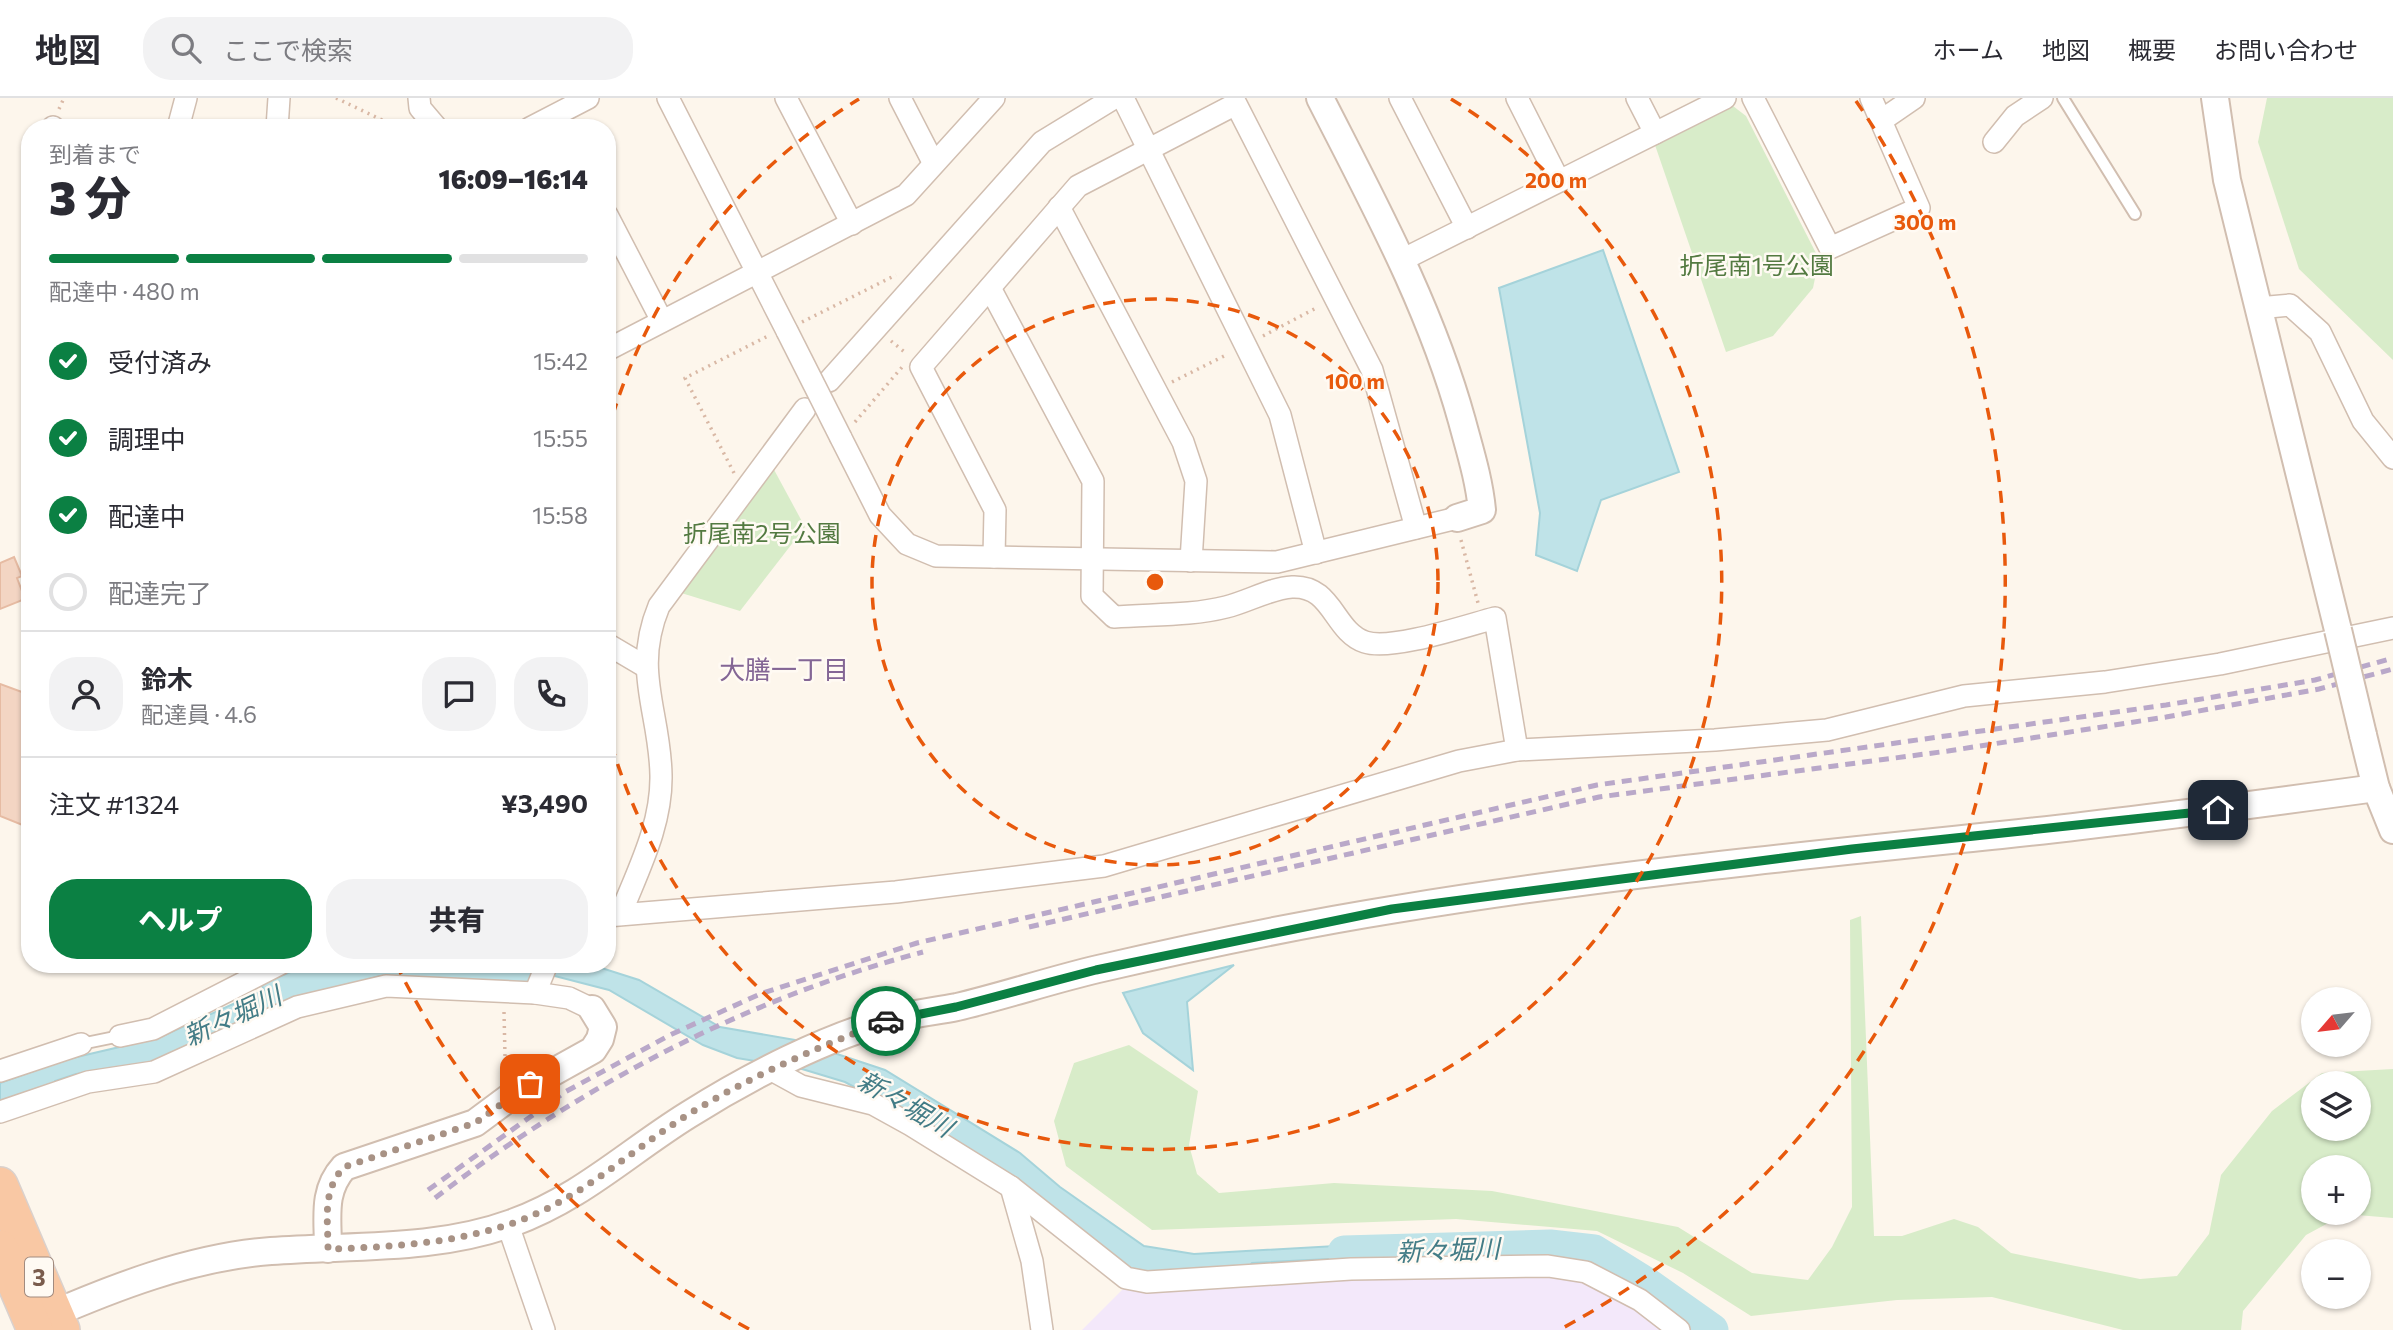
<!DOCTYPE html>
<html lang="ja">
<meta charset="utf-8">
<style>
body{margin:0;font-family:Commissioner,"Noto Sans JP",sans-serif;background:#f2f2f3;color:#2b2b33;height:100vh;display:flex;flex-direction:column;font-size:26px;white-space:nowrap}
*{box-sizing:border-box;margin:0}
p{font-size:23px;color:#7c7c81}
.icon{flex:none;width:38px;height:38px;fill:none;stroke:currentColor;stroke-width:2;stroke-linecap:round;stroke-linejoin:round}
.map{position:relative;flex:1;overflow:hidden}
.panel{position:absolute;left:21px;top:21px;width:595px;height:854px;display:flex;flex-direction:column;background:#fff;border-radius:28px;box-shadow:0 2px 5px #0004}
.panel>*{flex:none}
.needle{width:46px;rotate:242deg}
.fabs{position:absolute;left:2301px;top:889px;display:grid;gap:14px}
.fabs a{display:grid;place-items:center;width:70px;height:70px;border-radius:50%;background:#fff;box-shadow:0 2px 5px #0004;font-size:35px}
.pin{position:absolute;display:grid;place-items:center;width:60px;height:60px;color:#fff;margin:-30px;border-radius:14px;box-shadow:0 4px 10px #0006}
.courier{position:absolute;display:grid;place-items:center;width:70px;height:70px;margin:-35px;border:5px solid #0b8043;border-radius:50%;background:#fff;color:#222;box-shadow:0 2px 9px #0007}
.overview em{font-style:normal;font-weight:800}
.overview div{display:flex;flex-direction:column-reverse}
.overview{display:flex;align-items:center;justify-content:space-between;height:119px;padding:0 28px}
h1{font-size:46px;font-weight:800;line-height:52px}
.bar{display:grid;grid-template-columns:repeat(4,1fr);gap:10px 7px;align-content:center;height:84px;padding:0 28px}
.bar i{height:9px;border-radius:5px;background:#e1e1e2}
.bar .active{background:#0b8043}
.bar p{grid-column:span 4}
.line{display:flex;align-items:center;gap:18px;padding:0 28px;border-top:2px solid #e1e1e2}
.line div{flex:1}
.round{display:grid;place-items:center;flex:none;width:74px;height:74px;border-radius:28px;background:#f2f2f3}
ol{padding:0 28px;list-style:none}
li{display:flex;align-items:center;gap:21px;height:77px}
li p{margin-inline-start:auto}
li .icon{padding:7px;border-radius:50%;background:#0b8043;color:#fff;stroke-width:4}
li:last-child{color:#7c7c81}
li i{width:38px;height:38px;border:4px solid #e1e1e2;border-radius:50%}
.cta{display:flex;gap:14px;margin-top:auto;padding:14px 28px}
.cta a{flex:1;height:80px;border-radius:28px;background:#0b8043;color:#fff;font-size:28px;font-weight:800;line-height:80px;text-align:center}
.cta a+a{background:#f2f2f3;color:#2b2b33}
header{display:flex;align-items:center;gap:42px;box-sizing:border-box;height:98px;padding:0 35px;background:#fff;border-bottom:2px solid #e1e1e2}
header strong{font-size:33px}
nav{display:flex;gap:38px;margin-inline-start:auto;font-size:24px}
.search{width:490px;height:63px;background:#f2f2f3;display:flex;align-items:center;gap:18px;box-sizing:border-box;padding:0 24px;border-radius:28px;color:#7c7c81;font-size:26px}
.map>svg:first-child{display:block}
.education{fill:#f3e8fa}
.green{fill:#d8ecc9;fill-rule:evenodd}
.water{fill:#bfe3e8;stroke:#a5d3da;stroke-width:2}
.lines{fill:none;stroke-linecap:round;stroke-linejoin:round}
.river{stroke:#bfe3e8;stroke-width:33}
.building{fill:#f3d5c3;stroke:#e6bba3;stroke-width:2}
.service-casing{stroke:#d1beb0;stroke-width:14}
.minor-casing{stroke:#d1beb0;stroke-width:24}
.tertiary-casing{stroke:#d1beb0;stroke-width:30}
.trunk-casing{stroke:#dad1cd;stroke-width:38}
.path{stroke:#d9b8a5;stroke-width:3.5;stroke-dasharray:2 5;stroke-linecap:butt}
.service{stroke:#fff;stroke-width:10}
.minor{stroke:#fff;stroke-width:21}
.tertiary{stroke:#fff;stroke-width:26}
.trunk{stroke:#f9c8a4;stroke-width:35}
.rail{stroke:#b9a8c9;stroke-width:5;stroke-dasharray:10 7;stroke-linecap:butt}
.minor-bridge-casing{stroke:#d1beb0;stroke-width:24;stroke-linecap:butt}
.tertiary-bridge-casing{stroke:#d1beb0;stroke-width:30;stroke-linecap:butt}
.minor-bridge{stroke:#fff;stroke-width:21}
.tertiary-bridge{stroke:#fff;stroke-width:26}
.done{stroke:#a89285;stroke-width:7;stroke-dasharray:0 12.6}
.route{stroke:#0b8043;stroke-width:9}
.ring{fill:none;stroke:#e8590c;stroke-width:3.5;stroke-dasharray:12 9}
.labels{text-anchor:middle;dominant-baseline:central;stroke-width:5;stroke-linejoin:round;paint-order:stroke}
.shield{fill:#fffaf3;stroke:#a28b7f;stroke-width:2}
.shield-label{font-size:23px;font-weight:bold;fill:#7a5c4d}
.park-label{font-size:24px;fill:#537a41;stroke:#fffaf3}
.neighbourhood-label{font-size:26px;fill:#846695;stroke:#fffaf3}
.water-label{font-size:26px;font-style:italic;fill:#437c86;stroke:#fffaf3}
.centre{fill:#e8590c;stroke:#fffaf3;stroke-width:3.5}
.ring-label{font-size:21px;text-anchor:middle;font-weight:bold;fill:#e8590c;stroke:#fffaf3;stroke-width:5;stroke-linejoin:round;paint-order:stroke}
</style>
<header>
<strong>地図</strong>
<div class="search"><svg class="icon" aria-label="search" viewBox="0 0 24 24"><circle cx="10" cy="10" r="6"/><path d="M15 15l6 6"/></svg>ここで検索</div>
<nav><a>ホーム</a><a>地図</a><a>概要</a><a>お問い合わせ</a></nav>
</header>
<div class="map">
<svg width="2393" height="1232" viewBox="0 0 2393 1232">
<rect width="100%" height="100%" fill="#fdf6ec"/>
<path class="education" d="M 1347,1177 L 1526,1177 L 1582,1184 L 1623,1202 L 1665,1232 L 1082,1232 L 1129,1185 Z"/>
<g class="green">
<path d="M 2267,0 L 2393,0 L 2393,262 L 2299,171 L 2258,44 Z"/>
<path d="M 1733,8 L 1746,18 L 1819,161 L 1813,190 L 1773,238 L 1726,254 L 1655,47 Z"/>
<path d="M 772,368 L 805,429 L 740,513 L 678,494 Z"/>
<path d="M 1861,818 L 1874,1138 L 1902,1138 L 1954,1121 L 1978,1129 L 2011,1155 L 2140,1181 L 2177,1178 L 2209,1136 L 2221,1077 L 2272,1013 L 2322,975 L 2393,971 L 2393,1120 L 2345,1116 L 2306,1137 L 2243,1213 L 2241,1232 L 2123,1232 L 1992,1199 L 1897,1202 L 1751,1218 L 1683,1175 L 1597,1133 L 1456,1121 L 1152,1132 L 1066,1068 L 1054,1023 L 1074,965 L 1129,947 L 1198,993 L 1189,1047 L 1197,1076 L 1219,1095 L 1334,1085 L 1492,1093 L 1678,1129 L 1752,1175 L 1808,1182 L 1832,1149 L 1852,1109 L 1850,822 ZM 2359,985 L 2359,1031 L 2314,1031 L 2314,985 ZM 2314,1069 L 2359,1069 L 2359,1115 L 2314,1115 Z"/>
</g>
<g class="water">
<path d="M 1603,152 L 1679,374 L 1601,402 L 1577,473 L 1536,457 L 1540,415 L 1499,190 Z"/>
<path d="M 310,866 L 589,866 L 639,882 L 720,929 L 795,942 L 885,972 L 1020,1055 L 1060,1089 L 1144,1148 L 1194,1156 L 1388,1145 L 1387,1158 L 1252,1165 L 1247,1171 L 1142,1176 L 1122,1166 L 910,1019 L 845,984 L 802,971 L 737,960 L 703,947 L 609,892 L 551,877 L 527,886 L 380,878 L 291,903 L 151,966 L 76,976 L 55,983 L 53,989 L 0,1004 L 0,985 L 64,962 L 158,940 L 264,892 L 261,886 Z"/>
<path d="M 1234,867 L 1187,904 L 1193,972 L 1143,935 L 1123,895 Z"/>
</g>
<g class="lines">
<path class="river" d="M 1344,1154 L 1550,1148 L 1594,1153 L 1647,1186 L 1712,1232"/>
</g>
<g class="building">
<path d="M 14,459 L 22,478 L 17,480 L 25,501 L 0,511 L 0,465 Z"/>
<path d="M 0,586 L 30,597 L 30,730 L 0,718 Z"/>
</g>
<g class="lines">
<g class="service-casing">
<g id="service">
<path d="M 2063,0 L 2135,116"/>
<path d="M 81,946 L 120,938"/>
</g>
</g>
<g class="minor-casing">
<g id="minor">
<path d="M 419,0 L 420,10 L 437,30"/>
<path d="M 668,0 L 787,233"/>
<path d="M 786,0 L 852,126"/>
<path d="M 900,0 L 933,64"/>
<path d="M 1123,0 L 1280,317 L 1316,455"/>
<path d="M 1400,0 L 1467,130"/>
<path d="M 1517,0 L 1559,83"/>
<path d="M 1637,0 L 1655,35"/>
<path d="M 1753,0 L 1830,150 L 1919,110 L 1871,0"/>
<path d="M 1882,22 L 1914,0"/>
<path d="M 53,29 L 54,30"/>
<path d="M 178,30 L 186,0"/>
<path d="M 277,30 L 279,0"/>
<path d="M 530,30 L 588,0"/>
<path d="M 1994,44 L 2015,18 L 2042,0"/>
<path d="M 1059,109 L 1183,344 L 1196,383 L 1191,463"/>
<path d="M 607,117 L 662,223"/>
<path d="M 1402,162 L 1725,0"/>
<path d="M 990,190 L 1093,383 L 1092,498 L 1114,519 C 1150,516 1191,518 1226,509 C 1247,504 1271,490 1292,489 C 1333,487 1333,533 1365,544 C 1391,553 1465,528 1495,520 L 1517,652"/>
<path d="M 2258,210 L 2290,207 L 2320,234 L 2363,323 L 2393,360"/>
<path d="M 607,252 L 906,97 L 994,0"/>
<path d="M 829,283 L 1042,44 L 1114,0"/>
<path d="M 841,340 L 880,417 L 907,446 L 936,458 L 1277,464 L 1457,420"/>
<path d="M 994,459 L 995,412 L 921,269 L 1078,88 L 1236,6 L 1372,272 L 1416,430"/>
<path d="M 607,546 L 646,569"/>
<path d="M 621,815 C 639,770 662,726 661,677 C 660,614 632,573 659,508 L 805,311"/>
<path d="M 607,818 L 896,794 L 1104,768 L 1459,663 L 1517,652 L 1715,642 L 1827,632 L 1964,598 L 2105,584 L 2220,566 L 2393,530"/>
<path d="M 535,895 L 547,866"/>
<path d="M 120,938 L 153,931 L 280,866"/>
<path d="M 770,971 L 801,988 L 873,1006 L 911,1027 L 1011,1089 L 1126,1180 L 1147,1184 L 1351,1171 L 1548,1168 L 1586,1174 L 1640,1202 L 1679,1232"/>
<path d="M 0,973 L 81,946"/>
<path d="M 0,1014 L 88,984 L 154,974 L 297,909 L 386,888 L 535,895 L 569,900 L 592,911"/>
<path d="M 1011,1089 L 1032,1163 L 1042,1232"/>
<path d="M 508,1127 L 544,1232"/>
</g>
</g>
<g class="tertiary-casing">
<g id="tertiary">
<path d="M 1320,0 C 1374,106 1430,208 1462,323 C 1470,353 1479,381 1482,412 L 1457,420"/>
<path d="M 2215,0 L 2227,82 L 2338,532"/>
<path d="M 2363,637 L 2376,690 L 2393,732"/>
<path d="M 328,1151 C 328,1120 322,1093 344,1069 L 475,1025 L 514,996 L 593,952 L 600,941 L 603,929 L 592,911"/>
<path d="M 39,1222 C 112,1190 191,1159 271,1153 C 352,1147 435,1153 512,1125 C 581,1100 627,1055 688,1017 C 748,979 827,938 897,920 C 917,915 937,913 957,909 C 1004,898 1051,882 1098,871 C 1197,848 1297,827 1397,811 C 1597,778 1799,758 2001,737 C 2126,724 2251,707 2376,690"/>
</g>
</g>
<g class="trunk-casing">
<g id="trunk">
<path d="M 0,1087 L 62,1232"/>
<path d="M 0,1150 L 35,1232"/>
</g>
</g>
<g class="path">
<path d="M 336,0 L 382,22 L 391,30"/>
<path d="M 59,11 L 64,0"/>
<path d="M 802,224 L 896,177"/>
<path d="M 1263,238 L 1318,209"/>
<path d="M 891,243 L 907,256"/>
<path d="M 1172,284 L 1228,256"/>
<path d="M 855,324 L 903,268"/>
<path d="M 734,375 L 685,280 L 768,238"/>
<path d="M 1461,442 L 1478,505"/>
<path d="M 504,914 L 505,958 L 509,968 L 522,965"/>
</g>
<use href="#service" class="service"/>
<use href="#minor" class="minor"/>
<use href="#tertiary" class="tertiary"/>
<use href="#trunk" class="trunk"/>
<g class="rail">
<path d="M 1029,829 L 1599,699 L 1948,653 L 2166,619 L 2319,591 L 2393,571"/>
<path d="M 428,1092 L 565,994 L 670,937 L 760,896 L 917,845 L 1597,687 L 2166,607 L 2315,582 L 2393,560"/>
<path d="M 435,1100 C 582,988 744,901 923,854"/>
</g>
<g class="minor-bridge-casing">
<path id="minor-bridge" d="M 787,233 L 841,340"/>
</g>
<g class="tertiary-bridge-casing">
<path id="tertiary-bridge" d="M 2338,532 L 2363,637"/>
</g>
<use href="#minor-bridge" class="minor-bridge"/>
<use href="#tertiary-bridge" class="tertiary-bridge"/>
</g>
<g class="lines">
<path class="done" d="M 530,986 L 475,1025 L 344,1069 C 322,1093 328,1120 328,1151 C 388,1149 449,1146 507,1127 C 577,1105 628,1054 689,1016 C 751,978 818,949 886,923"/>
<path class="route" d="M 886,923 L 956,909 L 1096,872 L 1392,811 L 1852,751 L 2218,712"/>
</g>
<g class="ring">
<circle cx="1155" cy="484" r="283"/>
<path d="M607 337A567 567 0 0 1 859 1M1451 1A567 567 0 1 1 607 631"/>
<path d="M749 1231A850 850 0 0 1 398 870M1856 3A850 850 0 0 1 1561 1231"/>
</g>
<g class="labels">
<rect class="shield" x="25" y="1159.5" width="28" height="39" rx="5"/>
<g class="shield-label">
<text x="39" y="1179">3</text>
</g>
<g class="park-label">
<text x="1757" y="166">折尾南1号公園</text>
<text x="762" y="434">折尾南2号公園</text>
</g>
<g class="neighbourhood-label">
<text x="784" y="570">大膳一丁目</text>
</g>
<g class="water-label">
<text transform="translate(232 917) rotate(-25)">新々堀川</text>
<text transform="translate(906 1005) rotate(30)">新々堀川</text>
<text transform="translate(1448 1151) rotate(-2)">新々堀川</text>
</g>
</g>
<circle cx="1155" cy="484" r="10" class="centre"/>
<g class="ring-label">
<text x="1556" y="90">200 m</text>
<text x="1925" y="132">300 m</text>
<text x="1355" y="291">100 m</text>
</g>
</svg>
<div class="fabs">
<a><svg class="needle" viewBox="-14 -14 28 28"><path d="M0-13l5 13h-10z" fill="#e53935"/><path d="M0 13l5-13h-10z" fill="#7c7c81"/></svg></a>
<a><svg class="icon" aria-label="layers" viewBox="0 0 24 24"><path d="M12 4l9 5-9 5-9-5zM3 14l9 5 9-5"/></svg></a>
<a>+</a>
<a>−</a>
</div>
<div class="pin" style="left:530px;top:986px;background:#ea580c"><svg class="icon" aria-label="bag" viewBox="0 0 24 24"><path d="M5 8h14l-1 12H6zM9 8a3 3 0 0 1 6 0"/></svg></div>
<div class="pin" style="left:2218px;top:712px;background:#1f2937"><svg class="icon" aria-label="home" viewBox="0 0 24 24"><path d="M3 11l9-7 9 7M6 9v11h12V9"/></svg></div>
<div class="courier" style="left:886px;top:923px"><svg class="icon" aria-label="car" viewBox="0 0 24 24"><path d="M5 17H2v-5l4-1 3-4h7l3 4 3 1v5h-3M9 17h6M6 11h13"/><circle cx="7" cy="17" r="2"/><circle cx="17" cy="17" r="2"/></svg></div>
<section class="panel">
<div class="overview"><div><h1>3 分</h1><p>到着まで</p></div><em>16:09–16:14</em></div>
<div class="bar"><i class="active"></i><i class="active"></i><i class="active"></i><i></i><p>配達中 · 480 m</p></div>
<ol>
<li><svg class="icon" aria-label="check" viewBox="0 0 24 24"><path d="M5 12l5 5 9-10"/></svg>受付済み<p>15:42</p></li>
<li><svg class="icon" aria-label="check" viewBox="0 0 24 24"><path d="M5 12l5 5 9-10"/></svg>調理中<p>15:55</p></li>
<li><svg class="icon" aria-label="check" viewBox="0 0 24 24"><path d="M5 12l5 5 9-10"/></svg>配達中<p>15:58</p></li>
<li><i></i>配達完了</li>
</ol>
<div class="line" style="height:126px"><a class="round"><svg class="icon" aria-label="person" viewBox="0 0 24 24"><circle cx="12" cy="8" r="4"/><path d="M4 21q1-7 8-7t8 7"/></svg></a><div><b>鈴木</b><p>配達員 · 4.6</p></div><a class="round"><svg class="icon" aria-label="chat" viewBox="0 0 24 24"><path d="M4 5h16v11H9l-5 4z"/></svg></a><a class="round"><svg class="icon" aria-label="phone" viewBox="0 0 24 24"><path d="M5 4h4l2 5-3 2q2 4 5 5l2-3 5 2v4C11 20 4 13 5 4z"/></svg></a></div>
<div class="line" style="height:91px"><div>注文 #1324</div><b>¥3,490</b></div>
<div class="cta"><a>ヘルプ</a><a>共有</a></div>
</section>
</div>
